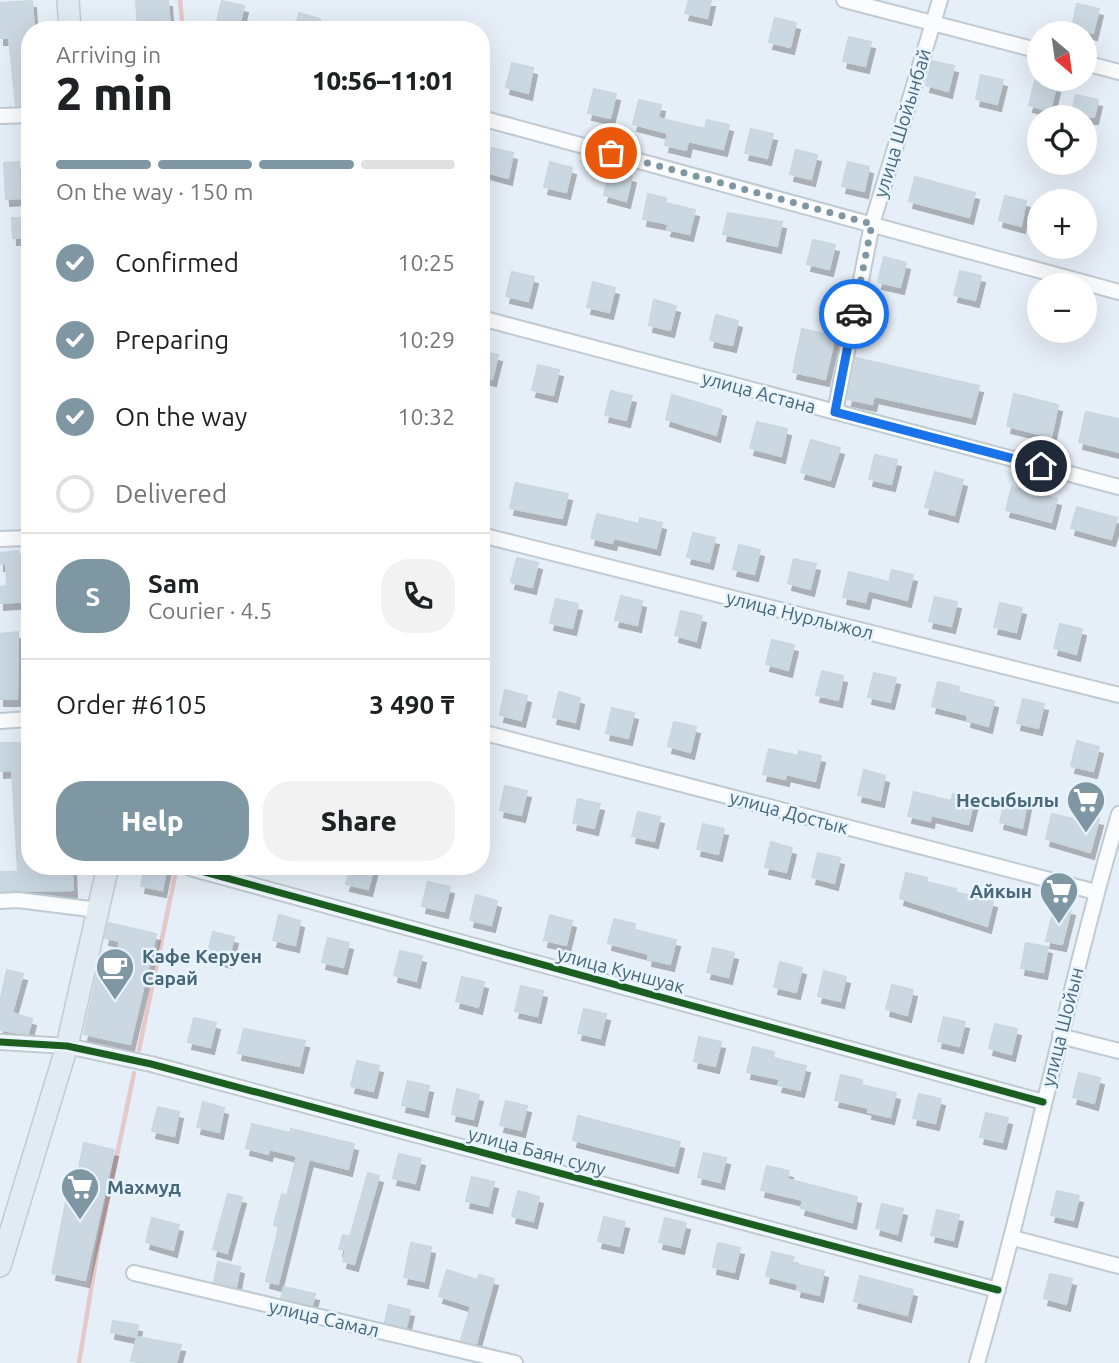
<!DOCTYPE html>
<meta charset="utf-8">
<style>
body{margin:0;font-family:Ubuntu,sans-serif;background:#f2f2f2;color:#202124;height:100vh;display:flex;flex-direction:column;font-size:26px;white-space:nowrap}
*{box-sizing:border-box;margin:0}
p{font-size:23px;color:#757577}
.icon{flex:none;width:38px;height:38px;fill:none;stroke:currentColor;stroke-width:2;stroke-linecap:round;stroke-linejoin:round}
.map{position:relative;flex:1;overflow:hidden}
.side{position:absolute;left:21px;top:21px;width:469px;height:854px;display:flex;flex-direction:column;background:#fff;border-radius:28px;box-shadow:0 7px 28px #0002}
.side>*{flex:none}
.needle{width:46px;rotate:151deg}
.tools{position:absolute;left:1027px;top:21px;display:grid;gap:14px}
.tools a{display:grid;place-items:center;width:70px;height:70px;border-radius:50%;background:#fff;box-shadow:0 7px 28px #0002;font-size:35px}
.pin{position:absolute;display:grid;place-items:center;width:60px;height:60px;color:#fff;margin:-30px;border:4px solid #fff;border-radius:50%;box-shadow:0 2px 7px #0007}
.courier{position:absolute;display:grid;place-items:center;width:70px;height:70px;margin:-35px;border:5px solid #1a73e8;border-radius:50%;background:#fff;color:#222;box-shadow:0 2px 9px #0007}
.headline em{font-style:normal;font-weight:800}
.headline div{display:flex;flex-direction:column-reverse}
.headline{display:flex;align-items:center;justify-content:space-between;height:119px;padding:0 35px}
h1{font-size:46px;font-weight:800;line-height:52px}
.bar{display:grid;grid-template-columns:repeat(4,1fr);gap:10px 7px;align-content:center;height:84px;padding:0 35px}
.bar i{height:9px;border-radius:5px;background:#e0e0e0}
.bar .current{background:#7f97a2}
.bar p{grid-column:span 4}
.line{display:flex;align-items:center;gap:18px;padding:0 35px;border-top:2px solid #e0e0e0}
.line div{flex:1}
.round{display:grid;place-items:center;flex:none;width:74px;height:74px;border-radius:28px;background:#f2f2f2}
ol{padding:0 35px;list-style:none}
li{display:flex;align-items:center;gap:21px;height:77px}
li p{margin-inline-start:auto}
li .icon{padding:7px;border-radius:50%;background:#7f97a2;color:#fff;stroke-width:4}
li:last-child{color:#757577}
li i{width:38px;height:38px;border:4px solid #e0e0e0;border-radius:50%}
.primary-button{display:flex;gap:14px;margin-top:auto;padding:14px 35px}
.primary-button a{flex:1;height:80px;border-radius:28px;background:#7f97a2;color:#fff;font-size:28px;font-weight:800;line-height:80px;text-align:center}
.primary-button a+a{background:#f2f2f2;color:#202124}
.map>svg:first-child{display:block}
.lines{fill:none;stroke-linecap:round;stroke-linejoin:round}
.stream{stroke:#e6c8c9;stroke-width:4.5}
.building{fill:#cbd8e1;stroke:#c9d7df;stroke-width:2;filter:url(#shadow)}
.minor-casing{stroke:#bfcbd3;stroke-width:18}
.primary-casing{stroke:#c2cbd0;stroke-width:24}
.minor{stroke:#fbfcfe;stroke-width:14}
.primary{stroke:#e3ebf2;stroke-width:21}
.cycleway-casing{stroke:#e7f3ff;stroke-width:11}
.cycleway{stroke:#1b5e20;stroke-width:7}
.done{stroke:#7f97a2;stroke-width:7;stroke-dasharray:0 12.6}
.route{stroke:#1a73e8;stroke-width:9}
.labels{text-anchor:middle;dominant-baseline:central;stroke-width:5;stroke-linejoin:round;paint-order:stroke}
.street-label{font-size:19px;fill:#476874;stroke:#e7f3ff}
.poi-label{font-size:19px;font-weight:bold;fill:#476874;stroke:#e7f3ff;text-anchor:end}
</style>
<div class="map">
<svg width="1119" height="1363" viewBox="0 0 1119 1363">
<defs>
<filter id="shadow"><feDropShadow dx="4" dy="7" stdDeviation="0" flood-color="#0004"/></filter>
</defs>
<rect width="100%" height="100%" fill="#e6eef7"/>
<g class="lines">
<g class="stream">
<path d="M 180,0 L 183,30"/>
<path d="M 139,1050 L 177,866"/>
<path d="M 79,1363 L 98,1247 L 134,1073"/>
</g>
</g>
<g class="building">
<path d="M 136,0 L 168,0 L 170,29 L 138,30 Z"/>
<path d="M 689,0 L 711,0 L 707,18 L 685,13 Z"/>
<path d="M 32,1 L 34,30 L 30,30 L 30,105 L 16,106 L 9,38 L 0,38 L 0,3 Z"/>
<path d="M 222,1 L 244,6 L 238,30 L 216,25 Z"/>
<path d="M 1077,4 L 1099,9 L 1093,33 L 1072,28 Z"/>
<path d="M 299,13 L 320,19 L 318,30 L 295,30 Z"/>
<path d="M 775,18 L 796,23 L 790,47 L 769,42 Z"/>
<path d="M 849,37 L 871,42 L 865,66 L 843,61 Z"/>
<path d="M 932,61 L 954,66 L 948,91 L 926,85 Z"/>
<path d="M 512,63 L 533,68 L 528,93 L 506,87 Z"/>
<path d="M 981,75 L 1003,80 L 997,104 L 976,99 Z"/>
<path d="M 1035,81 L 1056,86 L 1050,111 L 1029,105 Z"/>
<path d="M 594,89 L 616,94 L 610,118 L 588,113 Z"/>
<path d="M 1076,95 L 1098,100 L 1094,117 L 1071,117 Z"/>
<path d="M 639,100 L 661,105 L 658,118 L 705,129 L 707,120 L 729,125 L 723,149 L 688,141 L 686,150 L 665,145 L 668,133 L 633,124 Z"/>
<path d="M 751,129 L 773,134 L 767,158 L 745,153 Z"/>
<path d="M 492,148 L 513,153 L 508,178 L 486,172 Z"/>
<path d="M 796,150 L 817,155 L 811,179 L 790,174 Z"/>
<path d="M 19,162 L 20,198 L 6,199 L 4,163 Z"/>
<path d="M 550,162 L 572,168 L 566,192 L 544,187 Z"/>
<path d="M 848,162 L 869,167 L 864,191 L 842,186 Z"/>
<path d="M 610,171 L 632,176 L 626,201 L 604,195 Z"/>
<path d="M 915,177 L 975,193 L 969,217 L 909,201 Z"/>
<path d="M 648,194 L 666,198 L 665,203 L 695,210 L 689,234 L 667,229 L 669,224 L 643,219 Z"/>
<path d="M 1005,196 L 1026,201 L 1021,226 L 999,220 Z"/>
<path d="M 728,213 L 782,222 L 777,246 L 723,234 Z"/>
<path d="M 12,218 L 30,218 L 30,238 L 13,238 Z"/>
<path d="M 813,240 L 835,245 L 829,269 L 807,264 Z"/>
<path d="M 884,257 L 906,263 L 900,287 L 878,282 Z"/>
<path d="M 960,271 L 981,276 L 975,300 L 954,295 Z"/>
<path d="M 512,272 L 534,277 L 528,301 L 506,296 Z"/>
<path d="M 593,282 L 615,288 L 609,312 L 587,307 Z"/>
<path d="M 654,300 L 676,306 L 670,330 L 649,325 Z"/>
<path d="M 716,315 L 738,321 L 732,345 L 710,340 Z"/>
<path d="M 802,329 L 835,336 L 825,379 L 793,372 Z"/>
<path d="M 481,351 L 498,355 L 492,379 L 481,377 Z"/>
<path d="M 856,358 L 979,386 L 971,417 L 874,396 L 872,404 L 848,399 Z"/>
<path d="M 538,365 L 559,370 L 553,395 L 532,390 Z"/>
<path d="M 611,391 L 632,396 L 626,420 L 605,415 Z"/>
<path d="M 1014,394 L 1058,405 L 1051,437 L 1007,426 Z"/>
<path d="M 672,395 L 722,410 L 716,435 L 666,419 Z"/>
<path d="M 1086,412 L 1119,419 L 1119,452 L 1079,442 Z"/>
<path d="M 757,422 L 787,429 L 781,456 L 750,448 Z"/>
<path d="M 811,440 L 840,448 L 830,480 L 801,472 Z"/>
<path d="M 875,455 L 897,460 L 891,484 L 869,479 Z"/>
<path d="M 935,472 L 963,480 L 954,515 L 925,507 Z"/>
<path d="M 516,483 L 568,494 L 562,518 L 510,508 Z"/>
<path d="M 1012,487 L 1057,499 L 1051,522 L 1006,510 Z"/>
<path d="M 1077,507 L 1117,518 L 1111,539 L 1071,528 Z"/>
<path d="M 597,514 L 639,524 L 640,518 L 662,523 L 656,548 L 614,538 L 612,543 L 591,538 Z"/>
<path d="M 693,533 L 715,538 L 709,562 L 687,557 Z"/>
<path d="M 739,545 L 760,550 L 754,574 L 733,569 Z"/>
<path d="M 18,551 L 18,554 L 30,554 L 30,601 L 0,603 L 0,587 L 7,586 L 6,563 L 0,564 L 0,553 Z"/>
<path d="M 517,558 L 538,563 L 532,587 L 511,582 Z"/>
<path d="M 794,559 L 816,564 L 810,589 L 788,583 Z"/>
<path d="M 892,570 L 913,575 L 907,600 L 868,590 L 865,602 L 843,597 L 849,572 L 889,582 Z"/>
<path d="M 621,596 L 642,601 L 637,625 L 615,620 Z"/>
<path d="M 935,597 L 957,602 L 951,626 L 929,621 Z"/>
<path d="M 556,599 L 578,604 L 572,628 L 550,623 Z"/>
<path d="M 1000,603 L 1022,608 L 1016,632 L 994,627 Z"/>
<path d="M 681,611 L 702,616 L 696,641 L 675,635 Z"/>
<path d="M 1060,624 L 1082,629 L 1076,654 L 1054,648 Z"/>
<path d="M 18,632 L 17,699 L 0,699 L 0,634 Z"/>
<path d="M 772,640 L 794,645 L 788,670 L 766,664 Z"/>
<path d="M 822,671 L 843,676 L 838,700 L 816,695 Z"/>
<path d="M 874,673 L 896,678 L 890,702 L 868,697 Z"/>
<path d="M 938,682 L 959,687 L 958,692 L 994,701 L 988,726 L 967,720 L 968,715 L 932,706 Z"/>
<path d="M 505,690 L 527,696 L 521,720 L 500,715 Z"/>
<path d="M 559,692 L 580,698 L 575,722 L 553,717 Z"/>
<path d="M 1023,699 L 1044,704 L 1038,728 L 1017,723 Z"/>
<path d="M 612,708 L 634,713 L 628,738 L 606,733 Z"/>
<path d="M 674,722 L 696,727 L 690,752 L 668,746 Z"/>
<path d="M 1077,741 L 1099,747 L 1093,771 L 1071,766 Z"/>
<path d="M 0,743 L 23,743 L 23,779 L 28,779 L 30,810 L 30,866 L 72,866 L 73,890 L 0,891 L 0,872 L 18,872 L 12,770 L 0,771 Z"/>
<path d="M 769,749 L 798,756 L 799,751 L 821,756 L 815,781 L 786,774 L 785,779 L 763,774 Z"/>
<path d="M 864,770 L 885,776 L 880,800 L 858,795 Z"/>
<path d="M 505,786 L 527,791 L 521,815 L 500,810 Z"/>
<path d="M 914,792 L 951,801 L 953,794 L 974,800 L 968,824 L 931,815 L 930,821 L 908,816 Z"/>
<path d="M 1006,798 L 1027,803 L 1022,828 L 1000,822 Z"/>
<path d="M 578,799 L 600,804 L 594,828 L 573,823 Z"/>
<path d="M 638,812 L 660,817 L 654,841 L 632,836 Z"/>
<path d="M 1052,814 L 1081,821 L 1083,815 L 1099,819 L 1090,852 L 1046,839 Z"/>
<path d="M 703,824 L 724,829 L 718,854 L 697,849 Z"/>
<path d="M 771,842 L 792,848 L 786,872 L 765,867 Z"/>
<path d="M 818,853 L 840,858 L 834,883 L 812,877 Z"/>
<path d="M 145,866 L 167,866 L 162,890 L 141,886 Z"/>
<path d="M 351,866 L 374,866 L 368,889 L 346,884 Z"/>
<path d="M 906,873 L 927,878 L 926,882 L 956,889 L 955,892 L 993,901 L 987,926 L 900,898 Z"/>
<path d="M 428,882 L 450,887 L 444,911 L 422,906 Z"/>
<path d="M 476,895 L 497,901 L 491,925 L 470,920 Z"/>
<path d="M 1055,905 L 1071,909 L 1062,944 L 1046,941 Z"/>
<path d="M 279,915 L 300,921 L 295,945 L 273,940 Z"/>
<path d="M 550,915 L 572,921 L 566,945 L 544,940 Z"/>
<path d="M 614,919 L 635,924 L 634,930 L 676,940 L 670,964 L 648,959 L 649,954 L 608,943 Z"/>
<path d="M 109,923 L 156,934 L 130,1044 L 84,1034 L 99,966 L 114,969 L 120,941 L 105,938 Z"/>
<path d="M 213,932 L 234,937 L 228,961 L 207,956 Z"/>
<path d="M 328,938 L 349,943 L 343,967 L 322,962 Z"/>
<path d="M 1026,943 L 1048,947 L 1043,972 L 1021,968 Z"/>
<path d="M 713,948 L 734,953 L 728,977 L 707,972 Z"/>
<path d="M 400,951 L 422,956 L 416,981 L 394,975 Z"/>
<path d="M 780,962 L 802,968 L 796,992 L 774,987 Z"/>
<path d="M 7,970 L 23,974 L 12,1013 L 32,1019 L 28,1034 L 0,1030 L 0,1002 Z"/>
<path d="M 824,971 L 846,977 L 840,1001 L 818,996 Z"/>
<path d="M 462,977 L 484,982 L 478,1007 L 456,1001 Z"/>
<path d="M 892,985 L 913,990 L 907,1015 L 886,1009 Z"/>
<path d="M 521,986 L 543,991 L 537,1016 L 515,1011 Z"/>
<path d="M 584,1009 L 606,1014 L 600,1038 L 578,1033 Z"/>
<path d="M 944,1017 L 965,1022 L 959,1046 L 938,1041 Z"/>
<path d="M 194,1018 L 216,1023 L 210,1047 L 188,1042 Z"/>
<path d="M 995,1024 L 1017,1029 L 1011,1054 L 989,1048 Z"/>
<path d="M 244,1029 L 305,1041 L 299,1066 L 238,1053 Z"/>
<path d="M 699,1037 L 721,1042 L 715,1066 L 694,1061 Z"/>
<path d="M 753,1047 L 774,1052 L 773,1058 L 806,1066 L 800,1090 L 778,1085 L 780,1079 L 747,1072 Z"/>
<path d="M 357,1061 L 379,1066 L 373,1091 L 351,1086 Z"/>
<path d="M 1079,1073 L 1100,1078 L 1094,1103 L 1073,1097 Z"/>
<path d="M 841,1075 L 862,1080 L 861,1085 L 896,1093 L 890,1117 L 868,1112 L 869,1108 L 835,1100 Z"/>
<path d="M 408,1081 L 429,1086 L 424,1110 L 402,1105 Z"/>
<path d="M 457,1089 L 479,1095 L 473,1119 L 452,1114 Z"/>
<path d="M 919,1094 L 941,1099 L 935,1123 L 913,1118 Z"/>
<path d="M 506,1101 L 527,1106 L 521,1130 L 500,1125 Z"/>
<path d="M 203,1102 L 224,1108 L 219,1132 L 197,1127 Z"/>
<path d="M 158,1107 L 179,1112 L 174,1136 L 152,1131 Z"/>
<path d="M 986,1113 L 1008,1118 L 1002,1142 L 980,1137 Z"/>
<path d="M 578,1116 L 680,1142 L 674,1166 L 573,1140 Z"/>
<path d="M 252,1124 L 290,1133 L 291,1129 L 354,1144 L 348,1169 L 309,1159 L 278,1284 L 266,1281 L 279,1227 L 274,1225 L 282,1194 L 287,1196 L 297,1156 L 269,1149 L 268,1154 L 246,1148 Z"/>
<path d="M 84,1143 L 114,1150 L 85,1280 L 52,1273 L 68,1192 L 74,1193 Z"/>
<path d="M 704,1153 L 726,1158 L 720,1182 L 698,1177 Z"/>
<path d="M 399,1154 L 421,1159 L 415,1183 L 393,1178 Z"/>
<path d="M 767,1166 L 789,1171 L 787,1179 L 857,1197 L 852,1222 L 801,1208 L 803,1200 L 761,1190 Z"/>
<path d="M 368,1173 L 379,1176 L 354,1264 L 343,1261 L 346,1250 L 339,1249 L 343,1235 L 350,1237 Z"/>
<path d="M 472,1177 L 494,1182 L 488,1206 L 466,1201 Z"/>
<path d="M 518,1191 L 539,1197 L 533,1221 L 512,1216 Z"/>
<path d="M 1057,1191 L 1079,1196 L 1073,1220 L 1051,1215 Z"/>
<path d="M 228,1194 L 242,1197 L 227,1253 L 213,1249 Z"/>
<path d="M 882,1204 L 903,1209 L 897,1234 L 876,1228 Z"/>
<path d="M 937,1210 L 959,1215 L 953,1240 L 931,1235 Z"/>
<path d="M 604,1217 L 625,1222 L 619,1246 L 598,1241 Z"/>
<path d="M 152,1218 L 179,1225 L 173,1250 L 146,1242 Z"/>
<path d="M 665,1218 L 686,1223 L 680,1247 L 659,1242 Z"/>
<path d="M 411,1243 L 431,1247 L 424,1281 L 404,1277 Z"/>
<path d="M 718,1243 L 740,1248 L 734,1272 L 713,1267 Z"/>
<path d="M 772,1252 L 794,1257 L 792,1263 L 824,1271 L 819,1295 L 797,1290 L 798,1284 L 766,1276 Z"/>
<path d="M 218,1262 L 240,1267 L 236,1287 L 214,1282 Z"/>
<path d="M 447,1270 L 478,1280 L 479,1275 L 494,1279 L 476,1344 L 461,1340 L 471,1306 L 439,1296 Z"/>
<path d="M 1050,1274 L 1072,1279 L 1066,1304 L 1044,1298 Z"/>
<path d="M 860,1276 L 913,1290 L 907,1315 L 854,1301 Z"/>
<path d="M 284,1287 L 315,1294 L 312,1305 L 281,1298 Z"/>
<path d="M 389,1305 L 410,1310 L 406,1327 L 385,1322 Z"/>
<path d="M 113,1321 L 138,1325 L 136,1337 L 111,1332 Z"/>
<path d="M 137,1337 L 181,1345 L 176,1363 L 131,1361 Z"/>
</g>
<g class="lines">
<g class="minor-casing">
<g id="minor">
<path d="M 844,0 L 1040,51"/>
<path d="M 1085,63 L 1119,72"/>
<path d="M 0,116 L 30,115"/>
<path d="M 481,118 L 1119,292"/>
<path d="M 481,318 L 1119,487"/>
<path d="M 835,412 L 872,224 L 940,0"/>
<path d="M 481,535 L 1119,695"/>
<path d="M 0,539 L 30,538"/>
<path d="M 0,721 L 30,719"/>
<path d="M 481,732 L 1096,892"/>
<path d="M 190,868 L 1043,1102"/>
<path d="M 0,901 L 18,900 L 98,910"/>
<path d="M 1060,1036 L 1119,1051"/>
<path d="M 0,1042 L 67,1046 L 151,1064 L 998,1290"/>
<path d="M 1013,1238 L 1119,1266"/>
<path d="M 134,1273 L 515,1363"/>
<path d="M 977,1363 C 1030,1181 1066,995 1119,814"/>
</g>
</g>
<g class="primary-casing">
<g id="primary">
<path d="M 68,0 L 70,30"/>
<path d="M 0,1266 L 67,1046 L 108,866"/>
</g>
</g>
<use href="#minor" class="minor"/>
<use href="#primary" class="primary"/>
<g class="cycleway-casing">
<g id="cycleway">
<path d="M 190,868 L 1043,1102"/>
<path d="M 0,1042 L 67,1046 L 151,1064 L 998,1290"/>
</g>
</g>
<use href="#cycleway" class="cycleway"/>
</g>
<g class="lines">
<path class="done" d="M 611,153 L 872,224 L 854,314"/>
<path class="route" d="M 854,314 L 835,412 L 1041,466"/>
</g>
<defs>
<g id="supermarket-pin" transform="scale(2.0125)"><path d="M0 17L-7.5 6A9.5 9.5 0 1 1 7.5 6Z" fill="#7f97a2" stroke="#e7f3ff"/><path d="M-6-5.5h2.5l.6 2H6L4.5 2H-2.5L-4.4-4H-6ZM-1.5 3.2a1.3 1.3 0 1 0 .1 0ZM3 3.2a1.3 1.3 0 1 0 .1 0Z" fill="#fff"/></g>
<g id="cafe-pin" transform="scale(2.0125)"><path d="M0 17L-7.5 6A9.5 9.5 0 1 1 7.5 6Z" fill="#7f97a2" stroke="#e7f3ff"/><path d="M-5.5-4.5H6V0H3Q3 3.5 0 3.5H-2.5Q-5.5 3.5-5.5 0ZM3-3.2v2h1.7v-2ZM-6 4.5H4V6H-6Z" fill="#fff"/></g>
</defs>
<g fill-rule="evenodd">
<use href="#supermarket-pin" x="1086" y="800"/>
<use href="#supermarket-pin" x="1059" y="891"/>
<use href="#cafe-pin" x="115" y="967"/>
<use href="#supermarket-pin" x="80" y="1187"/>
</g>
<g class="labels">
<g class="street-label">
<text transform="translate(902 123) rotate(-73)">улица Шойынбай</text>
<text transform="translate(759 392) rotate(15)">улица Астана</text>
<text transform="translate(800 615) rotate(14)">улица Нурлыжол</text>
<text transform="translate(789 812) rotate(15)">улица Достык</text>
<text transform="translate(621 970) rotate(15)">улица Куншуак</text>
<text transform="translate(1062 1027) rotate(-76)">улица Шойын</text>
<text transform="translate(537 1151) rotate(15)">улица Баян сулу</text>
<text transform="translate(324 1318) rotate(13)">улица Самал</text>
</g>
<g class="poi-label">
<text x="1059" y="800">Несыбылы</text>
<text x="1032" y="891">Айкын</text>
<text x="142" y="956" text-anchor="start">Кафе Керуен<tspan x="142" dy="22">Сарай</tspan></text>
<text x="107" y="1187" text-anchor="start">Махмуд</text>
</g>
</g>
</svg>
<div class="tools">
<a><svg class="needle" viewBox="-14 -14 28 28"><path d="M0-13l5 13h-10z" fill="#e53935"/><path d="M0 13l5-13h-10z" fill="#757577"/></svg></a>
<a><svg class="icon" aria-label="locate" viewBox="0 0 24 24"><circle cx="12" cy="12" r="6"/><path d="M12 2v4M12 18v4M2 12h4M18 12h4"/></svg></a>
<a>+</a>
<a>−</a>
</div>
<div class="pin" style="left:611px;top:153px;background:#ea580c"><svg class="icon" aria-label="bag" viewBox="0 0 24 24"><path d="M5 8h14l-1 12H6zM9 8a3 3 0 0 1 6 0"/></svg></div>
<div class="pin" style="left:1041px;top:466px;background:#1f2937"><svg class="icon" aria-label="home" viewBox="0 0 24 24"><path d="M3 11l9-7 9 7M6 9v11h12V9"/></svg></div>
<div class="courier" style="left:854px;top:314px"><svg class="icon" aria-label="car" viewBox="0 0 24 24"><path d="M5 17H2v-5l4-1 3-4h7l3 4 3 1v5h-3M9 17h6M6 11h13"/><circle cx="7" cy="17" r="2"/><circle cx="17" cy="17" r="2"/></svg></div>
<section class="side">
<div class="headline"><div><h1>2 min</h1><p>Arriving in</p></div><em>10:56–11:01</em></div>
<div class="bar"><i class="current"></i><i class="current"></i><i class="current"></i><i></i><p>On the way · 150 m</p></div>
<ol>
<li><svg class="icon" aria-label="check" viewBox="0 0 24 24"><path d="M5 12l5 5 9-10"/></svg>Confirmed<p>10:25</p></li>
<li><svg class="icon" aria-label="check" viewBox="0 0 24 24"><path d="M5 12l5 5 9-10"/></svg>Preparing<p>10:29</p></li>
<li><svg class="icon" aria-label="check" viewBox="0 0 24 24"><path d="M5 12l5 5 9-10"/></svg>On the way<p>10:32</p></li>
<li><i></i>Delivered</li>
</ol>
<div class="line" style="height:126px"><b class="round" style="background:#7f97a2;color:#fff">S</b><div><b>Sam</b><p>Courier · 4.5</p></div><a class="round"><svg class="icon" aria-label="phone" viewBox="0 0 24 24"><path d="M5 4h4l2 5-3 2q2 4 5 5l2-3 5 2v4C11 20 4 13 5 4z"/></svg></a></div>
<div class="line" style="height:91px"><div>Order #6105</div><b>3 490 ₸</b></div>
<div class="primary-button"><a>Help</a><a>Share</a></div>
</section>
</div>
